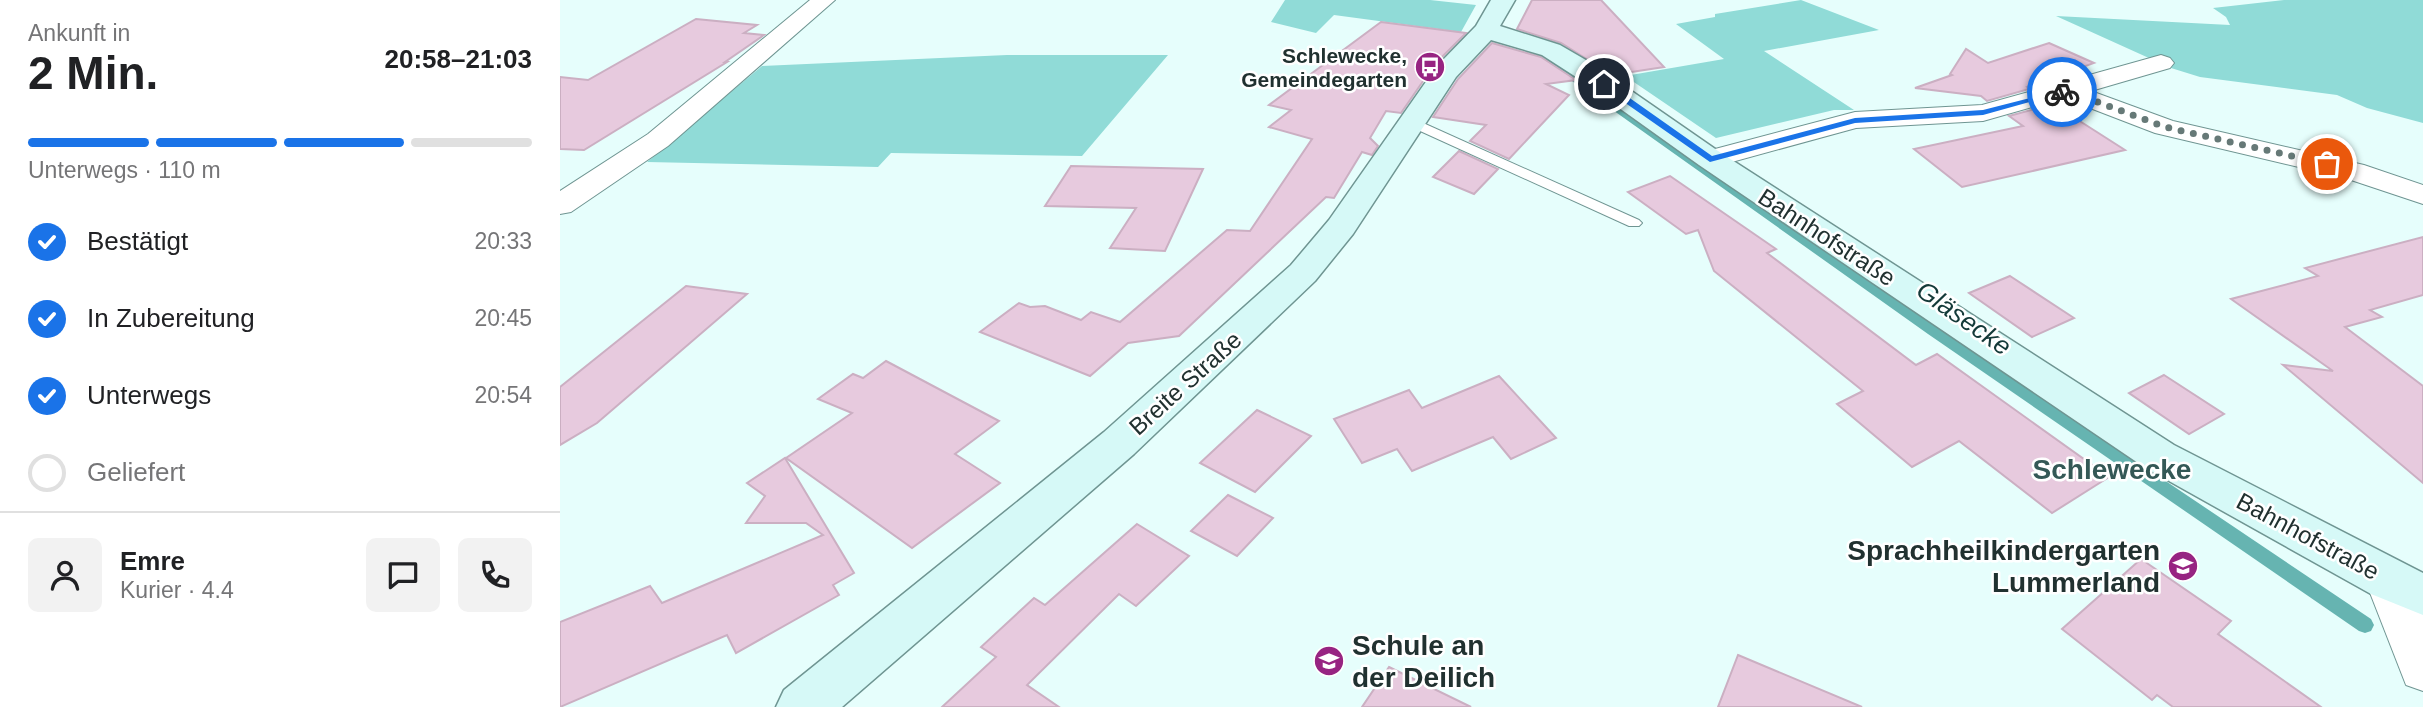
<!DOCTYPE html>
<html lang="de">
<meta charset="utf-8">
<style>
body{margin:0;font-family:Helvetica,sans-serif;background:#f2f2f2;color:#202124;height:100vh;display:flex;flex-direction:column;font-size:26px;white-space:nowrap}
*{box-sizing:border-box;margin:0}
p{font-size:23px;color:#757577}
.icon{flex:none;width:38px;height:38px;fill:none;stroke:currentColor;stroke-width:2;stroke-linecap:round;stroke-linejoin:round}
.map{position:relative;flex:1;overflow:hidden}
.details{display:flex;flex-direction:column;background:#fff;width:560px}
.details>*{flex:none}
.pin{position:absolute;display:grid;place-items:center;width:60px;height:60px;color:#fff;margin:-30px;border:4px solid #fff;border-radius:50%;box-shadow:0 2px 7px #0007}
.courier{position:absolute;display:grid;place-items:center;width:70px;height:70px;margin:-35px;border:5px solid #1a73e8;border-radius:50%;background:#fff;color:#222;box-shadow:0 2px 9px #0007}
.summary em{font-style:normal;font-weight:700}
.summary div{display:flex;flex-direction:column-reverse}
.summary{display:flex;align-items:center;justify-content:space-between;height:119px;padding:0 28px}
h1{font-size:46px;font-weight:700;line-height:52px}
.bar{display:grid;grid-template-columns:repeat(4,1fr);gap:10px 7px;align-content:center;height:84px;padding:0 28px}
.bar i{height:9px;border-radius:5px;background:#e0e0e0}
.bar .selected{background:#1a73e8}
.bar p{grid-column:span 4}
.line{display:flex;align-items:center;gap:18px;padding:0 28px;border-top:2px solid #e0e0e0}
.line div{flex:1}
.round{display:grid;place-items:center;flex:none;width:74px;height:74px;border-radius:10px;background:#f2f2f2}
ol{padding:0 28px;list-style:none}
li{display:flex;align-items:center;gap:21px;height:77px}
li p{margin-inline-start:auto}
li .icon{padding:7px;border-radius:50%;background:#1a73e8;color:#fff;stroke-width:4}
li:last-child{color:#757577}
li i{width:38px;height:38px;border:4px solid #e0e0e0;border-radius:50%}
main{display:flex;flex:1;min-height:0}
.map>svg:first-child{display:block}
.green{fill:#90dbd7}
.lines{fill:none;stroke-linecap:round;stroke-linejoin:round}
.stream{fill:#66b4b1;fill-rule:evenodd}
.building{fill:#e7cade;stroke:#cbafc2;stroke-width:2}
.lane-casing{stroke:#6f9592;stroke-width:2}
.street-casing{stroke:#6f9592;stroke-width:2}
.secondary-casing{stroke:#6f9592;stroke-width:3}
.lane{fill:#fff;fill-rule:evenodd}
.street{fill:#fff;fill-rule:evenodd}
.secondary{fill:#d6f9f7;fill-rule:evenodd}
.route{fill:#1a73e8}
.done{stroke:#667977;stroke-width:7;stroke-dasharray:0 12.6}
.labels{text-anchor:middle;dominant-baseline:central;stroke-width:5;stroke-linejoin:round;paint-order:stroke}
.far-poi-label{font-size:21px;font-weight:bold;fill:#213130;stroke:#fff;text-anchor:end}
.street-label{font-size:24px;fill:#213130;stroke:#fff}
.water-label{font-size:26px;font-style:italic;fill:#143a39;stroke:#fff}
.quarter-label{font-size:28px;font-weight:bold;fill:#345856;stroke:#fff}
.near-poi-label{font-size:28px;font-weight:bold;fill:#213130;stroke:#fff;text-anchor:end}
</style>
<main>
<section class="details">
<div class="summary"><div><h1>2 Min.</h1><p>Ankunft in</p></div><em>20:58–21:03</em></div>
<div class="bar"><i class="selected"></i><i class="selected"></i><i class="selected"></i><i></i><p>Unterwegs · 110 m</p></div>
<ol>
<li><svg class="icon" aria-label="check" viewBox="0 0 24 24"><path d="M5 12l5 5 9-10"/></svg>Bestätigt<p>20:33</p></li>
<li><svg class="icon" aria-label="check" viewBox="0 0 24 24"><path d="M5 12l5 5 9-10"/></svg>In Zubereitung<p>20:45</p></li>
<li><svg class="icon" aria-label="check" viewBox="0 0 24 24"><path d="M5 12l5 5 9-10"/></svg>Unterwegs<p>20:54</p></li>
<li><i></i>Geliefert</li>
</ol>
<div class="line" style="height:126px"><a class="round"><svg class="icon" aria-label="person" viewBox="0 0 24 24"><circle cx="12" cy="8" r="4"/><path d="M4 21q1-7 8-7t8 7"/></svg></a><div><b>Emre</b><p>Kurier · 4.4</p></div><a class="round"><svg class="icon" aria-label="chat" viewBox="0 0 24 24"><path d="M4 5h16v11H9l-5 4z"/></svg></a><a class="round"><svg class="icon" aria-label="phone" viewBox="0 0 24 24"><path d="M5 4h4l2 5-3 2q2 4 5 5l2-3 5 2v4C11 20 4 13 5 4z"/></svg></a></div>
</section>
<div class="map">
<svg width="1863" height="707" viewBox="0 0 1863 707">
<rect width="100%" height="100%" fill="#e6fefc"/>
<g class="green">
<path d="M 725,0 L 870,0 L 916,5 L 901,32 L 774,15 L 756,33 L 711,22 Z"/>
<path d="M 1241,0 L 1319,30 L 1204,51 L 1294,110 L 1274,110 L 1156,138 L 1065,76 L 1164,59 L 1116,24 L 1155,17 L 1155,14 Z"/>
<path d="M 1724,0 L 1863,0 L 1863,123 L 1807,108 L 1777,95 L 1640,77 L 1611,68 L 1496,16 L 1670,25 L 1666,17 L 1653,8 Z"/>
<path d="M 447,55 L 608,55 L 522,156 L 331,153 L 318,167 L 87,162 L 202,66 Z"/>
</g>
<g class="lines">
<path class="stream" d="M 978,56 L 1001,65 L 1378,328 L 1811,619 L 1814,625 L 1811,631 L 1805,633 L 1799,631 L 1368,334 L 995,69 L 975,61 L 973,59 Z"/>
</g>
<g class="building">
<path d="M 972,0 L 1041,0 L 1104,67 L 1052,75 L 1001,43 L 957,29 Z"/>
<path d="M 136,19 L 197,25 L 184,33 L 204,35 L 165,62 L 167,62 L 24,150 L 0,149 L 0,77 L 28,80 Z"/>
<path d="M 821,22 L 906,33 L 875,64 L 841,113 L 826,111 L 810,138 L 818,146 L 812,155 L 802,152 L 774,198 L 766,197 L 619,336 L 568,343 L 530,376 L 420,332 L 459,303 L 470,307 L 485,306 L 521,320 L 531,312 L 560,322 L 667,230 L 690,231 L 752,139 L 709,127 L 731,110 L 709,105 Z"/>
<path d="M 932,43 L 981,57 L 1016,80 L 986,84 L 1009,95 L 949,159 L 910,141 L 926,125 L 873,117 L 898,79 Z"/>
<path d="M 1489,43 L 1534,63 L 1467,87 L 1469,89 L 1427,101 L 1421,96 L 1355,88 L 1392,75 L 1390,74 L 1406,49 L 1428,63 Z"/>
<path d="M 1493,104 L 1565,150 L 1402,187 L 1354,149 L 1463,126 L 1449,116 Z"/>
<path d="M 899,151 L 938,169 L 914,194 L 873,177 Z"/>
<path d="M 511,166 L 643,169 L 605,251 L 550,248 L 576,208 L 485,206 Z"/>
<path d="M 1110,176 L 1216,249 L 1207,253 L 1356,365 L 1377,354 L 1549,477 L 1492,513 L 1399,441 L 1352,467 L 1277,404 L 1303,391 L 1154,271 L 1138,230 L 1126,234 L 1068,192 Z"/>
<path d="M 1863,237 L 1863,295 L 1810,310 L 1822,317 L 1785,327 L 1863,386 L 1863,483 L 1723,365 L 1773,371 L 1671,299 L 1758,276 L 1745,268 Z"/>
<path d="M 1450,276 L 1514,318 L 1472,337 L 1409,293 Z"/>
<path d="M 126,286 L 187,294 L 37,423 L 0,445 L 0,387 Z"/>
<path d="M 326,361 L 439,421 L 395,454 L 440,483 L 352,548 L 226,458 L 292,413 L 258,399 L 293,374 L 303,378 Z"/>
<path d="M 1604,375 L 1664,414 L 1629,434 L 1569,393 Z"/>
<path d="M 939,376 L 996,438 L 951,459 L 933,437 L 852,471 L 837,449 L 802,463 L 774,419 L 849,390 L 862,408 Z"/>
<path d="M 697,410 L 751,436 L 695,492 L 640,463 Z"/>
<path d="M 225,458 L 294,573 L 273,585 L 279,595 L 176,653 L 167,635 L 0,707 L 0,622 L 90,586 L 102,603 L 263,535 L 246,523 L 186,523 L 205,496 L 187,483 Z"/>
<path d="M 668,495 L 713,518 L 677,556 L 631,531 Z"/>
<path d="M 577,524 L 629,556 L 576,606 L 559,594 L 467,685 L 499,707 L 382,707 L 436,657 L 421,647 L 474,598 L 485,605 Z"/>
<path d="M 1581,559 L 1671,621 L 1658,634 L 1761,707 L 1613,707 L 1597,695 L 1592,700 L 1502,629 Z"/>
<path d="M 1178,655 L 1302,707 L 1158,707 Z"/>
<path d="M 829,667 L 911,707 L 802,707 Z"/>
</g>
<g class="lines">
<g class="lane-casing">
<path id="lane" d="M 852,118 L 1079,220 L 1082,223 L 1079,226 L 1069,226 L 847,125 L 845,122 Z"/>
</g>
<g class="street-casing">
<g id="street">
<path d="M 250,0 L 275,0 L 108,146 L 11,212 L 0,214 L 0,191 L 88,134 Z"/>
<path d="M 1601,55 L 1610,58 L 1614,63 L 1610,68 L 1531,91 L 1613,121 L 1804,165 L 1863,185 L 1863,204 L 1785,178 L 1595,133 L 1504,98 L 1423,121 L 1296,128 L 1150,168 L 1140,165 L 1136,159 L 1140,153 L 1295,112 L 1422,105 Z"/>
<path d="M 1828,561 L 1844,566 L 1863,609 L 1863,691 L 1846,685 L 1805,580 L 1812,566 Z"/>
</g>
</g>
<g class="secondary-casing">
<path id="secondary" d="M 931,0 L 955,0 L 940,26 L 1000,45 L 1031,63 L 1161,153 L 1614,445 L 1863,573 L 1863,615 L 1811,594 L 1584,467 L 1139,165 L 1013,75 L 982,55 L 931,40 L 896,77 L 793,234 L 755,281 L 574,454 L 282,707 L 216,707 L 224,690 L 544,432 L 731,265 L 769,220 L 877,66 L 916,26 Z"/>
</g>
<use href="#lane" class="lane"/>
<use href="#street" class="street"/>
<use href="#secondary" class="secondary"/>
</g>
<path class="route" d="M 1041,82 L 1047,82 L 1152,156 L 1295,118 L 1423,110 L 1502,90 L 1506,92 L 1423,115 L 1295,123 L 1150,162 L 1041,86 Z"/>
<g class="lines">
<path class="done" d="M 1502,92 L 1508,91 L 1605,127 L 1767,164"/>
</g>
<defs>
<g id="bus-disc" transform="scale(1.575)"><circle r="9.5" fill="#972482" stroke="#fff"/><path d="M-5-6H5V4H4V6H2V4H-2V6H-4V4H-5ZM-3.5-4V0h7V-4ZM-3.5 1.2v1.5H-2V1.2ZM2 1.2v1.5H3.5V1.2Z" fill="#fff"/></g>
<g id="school-disc" transform="scale(1.575)"><circle r="9.5" fill="#972482" stroke="#fff"/><path d="M0-5L7-2L0 1L-7-2ZM-4 1L0 2.5L4 1V4Q0 6-4 4Z" fill="#fff"/></g>
</defs>
<g fill-rule="evenodd">
<use href="#bus-disc" x="870" y="67"/>
<use href="#school-disc" x="1623" y="566"/>
<use href="#school-disc" x="769" y="661"/>
</g>
<g class="labels">
<g class="far-poi-label">
<text x="847" y="55">Schlewecke,<tspan x="847" dy="24">Gemeindegarten</tspan></text>
</g>
<g class="street-label">
<text transform="translate(1267 237) rotate(33)">Bahnhofstraße</text>
<text transform="translate(625 383) rotate(-42)">Breite Straße</text>
<text transform="translate(1748 536) rotate(28)">Bahnhofstraße</text>
</g>
<g class="water-label">
<text transform="translate(1404 318) rotate(35)">Gläsecke</text>
</g>
<g class="quarter-label">
<text x="1552" y="469">Schlewecke</text>
</g>
<g class="near-poi-label">
<text x="1600" y="550">Sprachheilkindergarten<tspan x="1600" dy="32">Lummerland</tspan></text>
<text x="792" y="645" text-anchor="start">Schule an<tspan x="792" dy="32">der Deilich</tspan></text>
</g>
</g>
</svg>
<div class="pin" style="left:1767px;top:164px;background:#ea580c"><svg class="icon" aria-label="bag" viewBox="0 0 24 24"><path d="M5 8h14l-1 12H6zM9 8a3 3 0 0 1 6 0"/></svg></div>
<div class="pin" style="left:1044px;top:84px;background:#1f2937"><svg class="icon" aria-label="home" viewBox="0 0 24 24"><path d="M3 11l9-7 9 7M6 9v11h12V9"/></svg></div>
<div class="courier" style="left:1502px;top:92px"><svg class="icon" aria-label="bike" viewBox="0 0 24 24"><circle cx="6" cy="16" r="4"/><circle cx="18" cy="16" r="4"/><path d="M6 16l4-8h5l3 8M10 8l3 8H6M13 5h3"/></svg></div>
</div>
</main>
